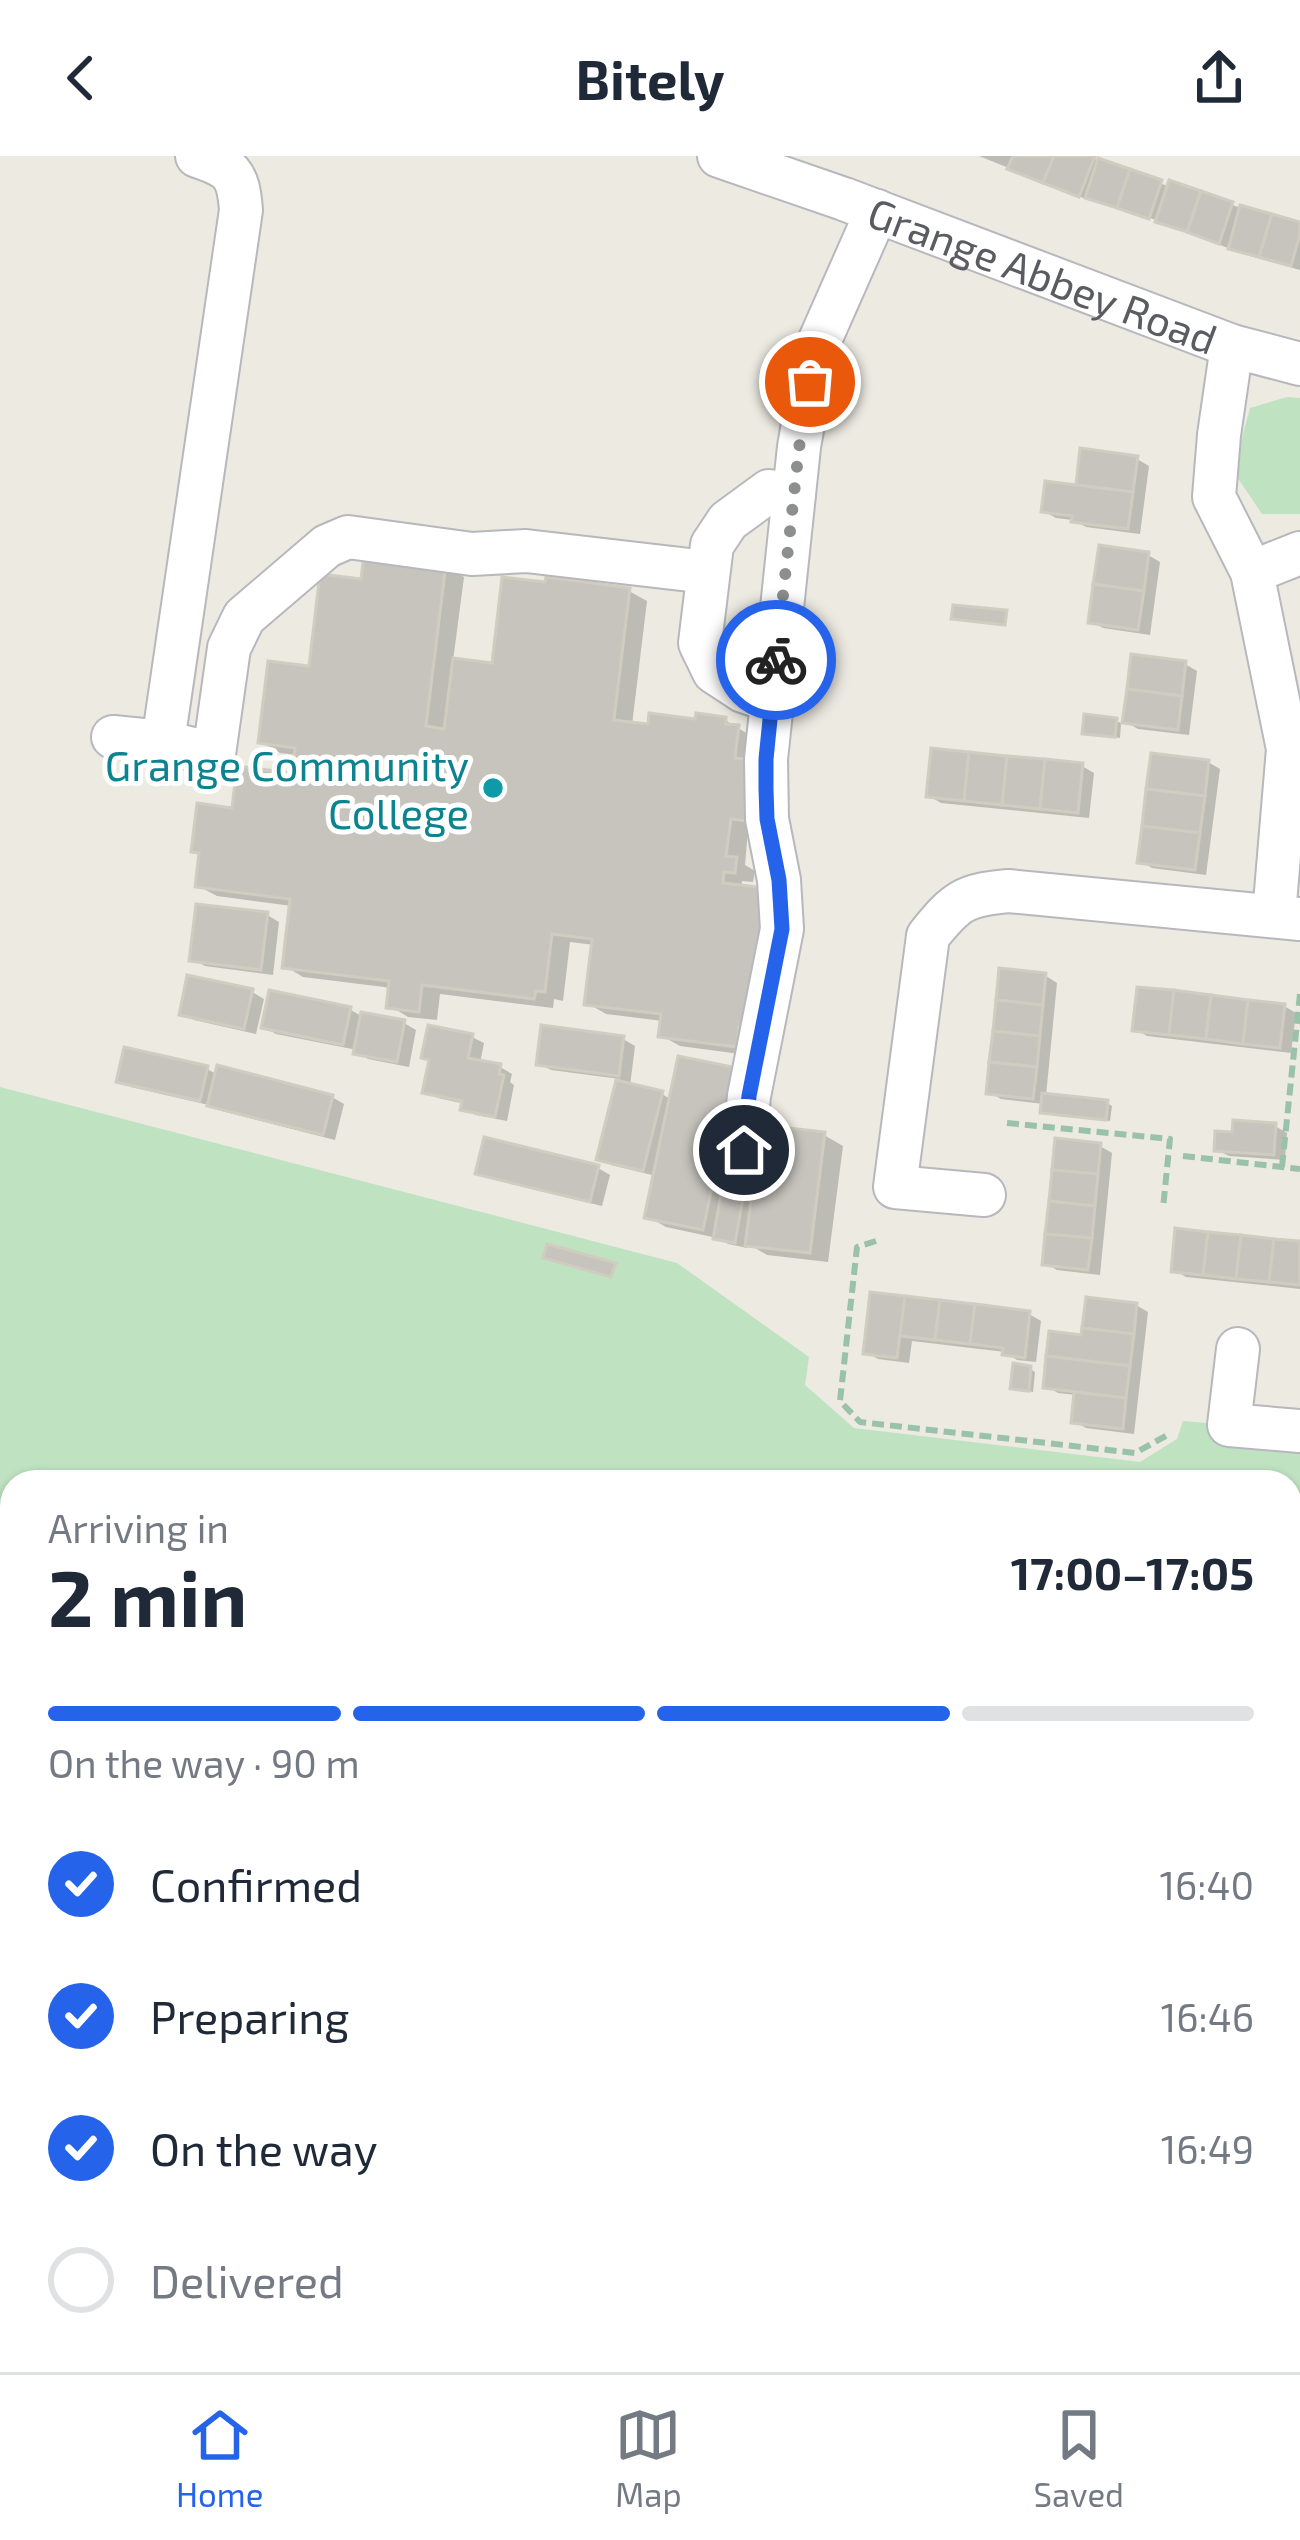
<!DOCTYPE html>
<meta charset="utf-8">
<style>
body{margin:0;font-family:"Exo 2",sans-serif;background:#f2f2f3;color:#1f2937;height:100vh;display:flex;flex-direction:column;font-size:45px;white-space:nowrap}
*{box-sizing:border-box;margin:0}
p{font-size:39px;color:#747a83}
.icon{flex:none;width:66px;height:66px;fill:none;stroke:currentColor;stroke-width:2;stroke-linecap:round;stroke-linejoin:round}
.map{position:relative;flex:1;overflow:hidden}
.side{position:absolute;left:0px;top:1314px;width:1302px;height:903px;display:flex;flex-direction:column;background:#fff;border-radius:36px 36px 0 0;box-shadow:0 3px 9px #0004}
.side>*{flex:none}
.pin{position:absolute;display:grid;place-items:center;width:102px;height:102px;color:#fff;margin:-51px;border:6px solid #fff;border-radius:50%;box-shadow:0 3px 12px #0007}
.courier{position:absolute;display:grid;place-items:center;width:120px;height:120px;margin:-60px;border:9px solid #2563eb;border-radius:50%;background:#fff;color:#222;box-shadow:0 3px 15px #0007}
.overview em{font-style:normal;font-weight:700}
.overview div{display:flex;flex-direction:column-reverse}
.overview{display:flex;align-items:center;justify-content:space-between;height:204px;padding:0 48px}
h1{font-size:78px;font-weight:700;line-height:90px}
.bar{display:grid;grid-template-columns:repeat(4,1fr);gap:18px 12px;align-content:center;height:144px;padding:0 48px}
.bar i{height:15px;border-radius:9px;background:#e0e1e3}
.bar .active{background:#2563eb}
.bar p{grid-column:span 4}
ol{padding:0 48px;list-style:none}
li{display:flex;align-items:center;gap:36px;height:132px}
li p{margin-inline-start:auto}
li .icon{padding:12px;border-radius:50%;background:#2563eb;color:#fff;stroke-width:4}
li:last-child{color:#747a83}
li i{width:66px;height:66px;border:6px solid #e0e1e3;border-radius:50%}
header{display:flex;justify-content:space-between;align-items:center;height:156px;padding:0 48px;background:#fff;font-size:54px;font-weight:700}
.tab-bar{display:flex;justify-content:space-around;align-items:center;height:168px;border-top:3px solid #e0e1e3;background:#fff;font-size:33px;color:#747a83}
.tab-bar a{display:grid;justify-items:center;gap:6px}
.tab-bar .active{color:#2563eb}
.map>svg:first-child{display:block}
.green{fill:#bfe2c1}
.shadow{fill:#0003}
.building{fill:#c7c4be;stroke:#d0ccc0;stroke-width:3}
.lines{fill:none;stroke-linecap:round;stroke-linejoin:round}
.minor-casing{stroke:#b7b8bd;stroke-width:46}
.path{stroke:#99c2a8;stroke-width:6;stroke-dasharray:12 6;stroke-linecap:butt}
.minor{stroke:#fff;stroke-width:42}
.done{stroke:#8d8e8e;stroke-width:12;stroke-dasharray:0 21.6}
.route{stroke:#2563eb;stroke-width:15}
.culture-dot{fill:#0f9aa8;stroke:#fff;stroke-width:4.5}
.labels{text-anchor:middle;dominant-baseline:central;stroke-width:10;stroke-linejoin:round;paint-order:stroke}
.street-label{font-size:42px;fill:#5a5c61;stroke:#fff}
.culture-label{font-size:42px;fill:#0d838f;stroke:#fff;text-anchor:end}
</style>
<header><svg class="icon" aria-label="back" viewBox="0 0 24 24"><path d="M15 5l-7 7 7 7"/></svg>Bitely<svg class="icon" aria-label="share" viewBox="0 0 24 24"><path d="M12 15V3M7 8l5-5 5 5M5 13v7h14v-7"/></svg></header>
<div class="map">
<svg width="1300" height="2216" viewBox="0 0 1300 2216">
<rect width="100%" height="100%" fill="#eceae1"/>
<g class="green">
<path d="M 1287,241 L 1300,242 L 1300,358 L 1262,358 L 1233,315 L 1250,252 Z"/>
<path d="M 0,931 L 677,1107 L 809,1201 L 805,1229 L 854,1272 L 1140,1306 L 1177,1283 L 1183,1265 L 1300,1275 L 1300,2093 L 1290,2092 L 1290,1326 L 12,1326 L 12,1801 L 0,1800 Z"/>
</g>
<g class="shadow">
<path d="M 979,0 L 1087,0 L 1170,31 L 1300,69 L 1300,114 L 1243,98 L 1162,66 L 1092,43 L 1091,45 Z"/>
<path d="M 1137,303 L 1149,310 L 1140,378 L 1086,371 L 1073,364 L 1056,362 L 1044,355 L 1078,332 Z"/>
<path d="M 1148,399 L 1160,406 L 1150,479 L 1103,472 L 1091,465 Z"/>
<path d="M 445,411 L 464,421 L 453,505 L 494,510 L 629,435 L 647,445 L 632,569 L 725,564 L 756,583 L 745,709 L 755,715 L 753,726 L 742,725 L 741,733 L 755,900 L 680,890 L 662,880 L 663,865 L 606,858 L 587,847 L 595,789 L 570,786 L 563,845 L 554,843 L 553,852 L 440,838 L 437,864 L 408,861 L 390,850 L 392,832 L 303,821 L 285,810 L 292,750 L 217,740 L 198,730 L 235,655 L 295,620 L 297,599 L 280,597 L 261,586 L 311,513 L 363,426 Z"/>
<path d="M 1185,508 L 1197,515 L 1189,579 L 1138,573 L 1126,566 Z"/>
<path d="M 1116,565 L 1121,567 L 1120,582 L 1085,576 Z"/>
<path d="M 1208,606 L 1220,613 L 1206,719 L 1152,712 L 1140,705 Z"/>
<path d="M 1082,610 L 1094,617 L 1089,662 L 941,647 L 929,640 Z"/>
<path d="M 267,759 L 279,766 L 273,819 L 205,810 L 193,803 Z"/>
<path d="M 1046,820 L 1057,827 L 1046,940 L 1107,947 L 1112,950 L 1110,965 L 1048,958 L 1043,955 L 1044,948 L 1001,943 L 989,936 Z"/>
<path d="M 252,836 L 264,843 L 256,878 L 194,864 L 182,857 Z"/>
<path d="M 1284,850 L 1296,857 L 1291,897 L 1147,880 L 1135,873 Z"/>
<path d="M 349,853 L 363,861 L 404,867 L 416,874 L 409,911 L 368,903 L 357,894 L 276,878 L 264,871 Z"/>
<path d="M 472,881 L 484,887 L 480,907 L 500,911 L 512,918 L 510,926 L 514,929 L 507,965 L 476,959 L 464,953 L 465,948 L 438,942 L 426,935 L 432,905 Z"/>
<path d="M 623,883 L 635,890 L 630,930 L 662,938 L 672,944 L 754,926 L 735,1020 L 756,1028 L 824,979 L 843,990 L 828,1106 L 767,1099 L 748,1088 L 747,1092 L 728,1088 L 717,1082 L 666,1071 L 647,1060 L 656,1020 L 611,1009 L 599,1002 L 620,923 L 551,914 L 539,908 Z"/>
<path d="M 207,913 L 218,919 L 332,941 L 344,948 L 335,984 L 222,955 L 213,950 L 131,931 L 119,924 Z"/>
<path d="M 1275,970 L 1287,977 L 1285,1004 L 1229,1000 L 1217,994 Z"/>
<path d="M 1100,990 L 1112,997 L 1100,1119 L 1057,1114 L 1045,1107 Z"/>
<path d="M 598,1012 L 610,1019 L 602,1050 L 491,1023 L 479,1016 Z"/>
<path d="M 1300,1088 L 1300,1133 L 1186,1121 L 1174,1114 Z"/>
<path d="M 872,1139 L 1029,1158 L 1041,1165 L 1036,1206 L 1017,1204 L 1005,1196 L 912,1185 L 909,1207 L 878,1203 L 866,1196 Z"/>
<path d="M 1136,1149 L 1148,1156 L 1134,1278 L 1086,1272 L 1074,1265 L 1077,1239 L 1058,1237 L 1046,1230 L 1084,1183 Z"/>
<path d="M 1030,1213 L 1035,1216 L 1033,1236 L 1013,1231 Z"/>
<path d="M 0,1894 L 12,1897 L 12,1980 L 0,1978 Z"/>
<path d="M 0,2140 L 12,2142 L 12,2205 L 161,2205 L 159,2216 L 0,2216 Z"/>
<path d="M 207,2205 L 691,2205 L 689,2216 L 205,2216 Z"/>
</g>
<g class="building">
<path d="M 1013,0 L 1054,0 L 1043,27 L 1007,13 Z"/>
<path d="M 1054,0 L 1095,0 L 1079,41 L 1043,27 Z"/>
<path d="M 1098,2 L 1130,13 L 1117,52 L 1085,42 Z"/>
<path d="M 1130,13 L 1162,24 L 1149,63 L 1117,52 Z"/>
<path d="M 1169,24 L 1201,35 L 1187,76 L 1155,66 Z"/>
<path d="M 1201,35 L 1233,46 L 1219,88 L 1187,76 Z"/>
<path d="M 1240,49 L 1272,58 L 1259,101 L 1228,93 Z"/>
<path d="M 1272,58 L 1300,66 L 1300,78 L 1291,110 L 1259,101 Z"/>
<path d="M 1080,292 L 1138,300 L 1133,336 L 1076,329 Z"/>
<path d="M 1045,325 L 1133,336 L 1128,373 L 1071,366 L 1072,360 L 1041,356 Z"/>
<path d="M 1099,389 L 1149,396 L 1144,435 L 1093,428 Z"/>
<path d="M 364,397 L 446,408 L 426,570 L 444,573 L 453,502 L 492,507 L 502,421 L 545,426 L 546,421 L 630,432 L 614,564 L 648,568 L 649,557 L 695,563 L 696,557 L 726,561 L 726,568 L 739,569 L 735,602 L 756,605 L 748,665 L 731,663 L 726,700 L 737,701 L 735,717 L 724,716 L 723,727 L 775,733 L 747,872 L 739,871 L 737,891 L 658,881 L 661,858 L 584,849 L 592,783 L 552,778 L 545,836 L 536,835 L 534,843 L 422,829 L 419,856 L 386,852 L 389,825 L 282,812 L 290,743 L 195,731 L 199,697 L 191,696 L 197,647 L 232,652 L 237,610 L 292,617 L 295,592 L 258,587 L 268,505 L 309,510 L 320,418 L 361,423 Z"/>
<path d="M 1093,428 L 1144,435 L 1138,474 L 1088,467 Z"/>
<path d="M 953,449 L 1007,454 L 1005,469 L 951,463 Z"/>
<path d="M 1131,498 L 1186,505 L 1182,540 L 1127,533 Z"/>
<path d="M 1127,533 L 1182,540 L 1178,574 L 1122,567 Z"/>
<path d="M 1084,558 L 1117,562 L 1115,581 L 1082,578 Z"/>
<path d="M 931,592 L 969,596 L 964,645 L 926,641 Z"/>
<path d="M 969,596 L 1007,600 L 1002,649 L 964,645 Z"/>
<path d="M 1151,597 L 1209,604 L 1205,640 L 1146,633 Z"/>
<path d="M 1007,600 L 1045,603 L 1040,653 L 1002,649 Z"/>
<path d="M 1045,603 L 1083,607 L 1078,657 L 1040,653 Z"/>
<path d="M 1146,633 L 1205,640 L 1200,677 L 1142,670 Z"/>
<path d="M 1142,670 L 1200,677 L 1195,714 L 1137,707 Z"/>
<path d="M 196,748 L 268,756 L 261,814 L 189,805 Z"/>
<path d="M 999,812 L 1046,817 L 1043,849 L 996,844 Z"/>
<path d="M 187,819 L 253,833 L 244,873 L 179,859 Z"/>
<path d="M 1137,831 L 1174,834 L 1169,879 L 1132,875 Z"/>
<path d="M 269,834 L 351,851 L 343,889 L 261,872 Z"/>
<path d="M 1174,834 L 1211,839 L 1206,883 L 1169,879 Z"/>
<path d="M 1211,839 L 1248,844 L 1243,888 L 1206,883 Z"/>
<path d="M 996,844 L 1043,849 L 1040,880 L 993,875 Z"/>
<path d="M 1248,844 L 1285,848 L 1280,892 L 1243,888 Z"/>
<path d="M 361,856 L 405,864 L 397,906 L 353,898 Z"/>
<path d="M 428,869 L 473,878 L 468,902 L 501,908 L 499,918 L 504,919 L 495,961 L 460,954 L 462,945 L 422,937 L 429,904 L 421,902 Z"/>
<path d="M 541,869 L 624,880 L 619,920 L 536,909 Z"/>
<path d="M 993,875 L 1040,880 L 1037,911 L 989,906 Z"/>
<path d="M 124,891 L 208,910 L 200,945 L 116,926 Z"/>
<path d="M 678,900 L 737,912 L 703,1074 L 644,1062 Z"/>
<path d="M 989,906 L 1037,911 L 1033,943 L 986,938 Z"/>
<path d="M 217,909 L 333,939 L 323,979 L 207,950 Z"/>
<path d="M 616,924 L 663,935 L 643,1015 L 596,1004 Z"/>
<path d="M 1042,937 L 1108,944 L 1106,964 L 1040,957 Z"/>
<path d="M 1233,964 L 1276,967 L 1274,999 L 1214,995 L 1215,975 L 1232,976 Z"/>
<path d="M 761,969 L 825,976 L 810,1097 L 745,1090 Z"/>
<path d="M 484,981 L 599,1009 L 590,1046 L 475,1018 Z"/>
<path d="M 1055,982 L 1101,987 L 1098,1018 L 1052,1014 Z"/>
<path d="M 1052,1014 L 1098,1018 L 1095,1050 L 1049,1045 Z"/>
<path d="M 725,1015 L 747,1019 L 735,1087 L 713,1083 Z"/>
<path d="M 1049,1045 L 1095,1050 L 1092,1082 L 1045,1078 Z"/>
<path d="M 1175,1072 L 1208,1076 L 1203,1119 L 1171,1116 Z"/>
<path d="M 1208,1076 L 1241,1079 L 1236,1123 L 1203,1119 Z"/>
<path d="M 1045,1078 L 1092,1082 L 1088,1114 L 1042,1109 Z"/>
<path d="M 1241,1079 L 1274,1083 L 1269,1126 L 1236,1123 Z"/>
<path d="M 1274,1083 L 1300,1085 L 1300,1129 L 1269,1126 Z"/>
<path d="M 547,1088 L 616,1107 L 611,1121 L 543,1102 Z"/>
<path d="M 870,1136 L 905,1140 L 897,1202 L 863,1198 Z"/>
<path d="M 905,1140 L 940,1144 L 935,1184 L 900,1180 Z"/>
<path d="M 1086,1141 L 1137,1147 L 1134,1178 L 1082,1172 Z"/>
<path d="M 940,1144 L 975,1148 L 970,1188 L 935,1184 Z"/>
<path d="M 975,1148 L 1030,1155 L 1025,1202 L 1002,1199 L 1003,1192 L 970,1188 Z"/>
<path d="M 1082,1172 L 1134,1178 L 1130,1210 L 1046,1200 L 1049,1175 L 1081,1179 Z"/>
<path d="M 1046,1200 L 1130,1210 L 1126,1242 L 1043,1232 Z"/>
<path d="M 1013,1207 L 1031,1210 L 1029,1235 L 1010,1233 Z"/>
<path d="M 1074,1236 L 1126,1242 L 1123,1273 L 1071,1267 Z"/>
<path d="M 0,1891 L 12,1894 L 12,1969 L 0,1967 Z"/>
<path d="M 0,2137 L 12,2139 L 12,2205 L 134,2205 L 132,2216 L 0,2216 Z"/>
<path d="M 204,2205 L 665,2205 L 663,2216 L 202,2216 Z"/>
</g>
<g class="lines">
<g class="minor-casing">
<g id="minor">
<path id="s1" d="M 719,0 L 844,43 L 1232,190 L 1300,208"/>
<path d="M 1232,190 L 1219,279 L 1214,341 L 1252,416 L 1288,593 L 1274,759"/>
<path d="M 1252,416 L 1300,397"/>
<path d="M 772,545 L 743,535 L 714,516 L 700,487 L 712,389 L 728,365 L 769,335 L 794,338"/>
<path d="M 113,581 L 163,586 L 241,54 C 238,17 232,12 197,0"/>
<path d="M 163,586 L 214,598 L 229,492 L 244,461 L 327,390 L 348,381 L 472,398 L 526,395 L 707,416"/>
<path d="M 744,994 L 749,940 L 782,773 L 779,724 L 767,663 L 766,603 L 799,291 L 816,193 L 877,55"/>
<path d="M 984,1039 L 895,1031 L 928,780 C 956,745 964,739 1008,735 L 1300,763"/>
<path d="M 1238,1193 L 1229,1269 L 1300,1275"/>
<path d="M 0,2017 L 12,2018"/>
<path d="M 0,2075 L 12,2078"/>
<path d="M 1290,2158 L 1300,2159"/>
<path d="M 1232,2205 L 1300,2214"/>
<path d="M 164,2216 L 165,2205"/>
<path d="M 691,2216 L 693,2205"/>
</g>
</g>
<g class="path">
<path d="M 1007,967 L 1170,983 L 1163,1052"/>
<path d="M 1183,1000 L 1300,1013"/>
<path d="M 1282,1011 L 1300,838"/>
<path d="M 876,1085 L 857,1091 L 840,1245 L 860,1266 L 1135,1297 L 1171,1277"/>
<path d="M 1024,2205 L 1109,2216"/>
</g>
<use href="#minor" class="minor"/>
</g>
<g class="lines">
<path class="done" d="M 776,504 L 799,292 L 810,226"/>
<path class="route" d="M 744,994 L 749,940 L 782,773 L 779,724 L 767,663 L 766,633 L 766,603 L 776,504"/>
</g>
<circle class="culture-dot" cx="493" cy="632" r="12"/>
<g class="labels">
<g class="street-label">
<text stroke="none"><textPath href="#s1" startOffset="345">Grange Abbey Road</textPath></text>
</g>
<g class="culture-label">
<text x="469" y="608">Grange Community<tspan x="469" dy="48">College</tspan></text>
</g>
</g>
</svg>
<div class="pin" style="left:810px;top:226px;background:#ea580c"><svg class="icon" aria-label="bag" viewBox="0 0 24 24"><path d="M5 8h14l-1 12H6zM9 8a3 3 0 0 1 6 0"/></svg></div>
<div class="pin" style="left:744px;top:994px;background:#1f2937"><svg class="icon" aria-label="home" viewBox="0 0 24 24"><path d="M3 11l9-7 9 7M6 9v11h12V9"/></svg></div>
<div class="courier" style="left:776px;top:504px"><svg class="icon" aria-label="bike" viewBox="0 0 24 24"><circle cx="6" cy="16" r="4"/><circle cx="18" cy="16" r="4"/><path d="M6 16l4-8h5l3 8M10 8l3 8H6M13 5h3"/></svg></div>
<section class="side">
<div class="overview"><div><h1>2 min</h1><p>Arriving in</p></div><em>17:00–17:05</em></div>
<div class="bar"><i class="active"></i><i class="active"></i><i class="active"></i><i></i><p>On the way · 90 m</p></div>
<ol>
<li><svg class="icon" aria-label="check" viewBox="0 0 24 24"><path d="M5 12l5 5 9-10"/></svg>Confirmed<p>16:40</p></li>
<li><svg class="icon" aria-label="check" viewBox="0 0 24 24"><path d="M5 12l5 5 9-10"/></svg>Preparing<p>16:46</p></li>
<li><svg class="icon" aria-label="check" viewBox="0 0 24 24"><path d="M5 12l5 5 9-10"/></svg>On the way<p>16:49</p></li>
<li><i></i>Delivered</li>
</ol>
</section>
</div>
<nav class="tab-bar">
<a class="active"><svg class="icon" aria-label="home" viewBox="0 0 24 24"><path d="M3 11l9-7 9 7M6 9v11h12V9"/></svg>Home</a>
<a><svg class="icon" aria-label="map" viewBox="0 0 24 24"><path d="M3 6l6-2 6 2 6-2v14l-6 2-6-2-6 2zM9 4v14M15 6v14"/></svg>Map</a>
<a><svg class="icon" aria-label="saved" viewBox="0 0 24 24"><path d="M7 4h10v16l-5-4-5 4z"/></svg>Saved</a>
</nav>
